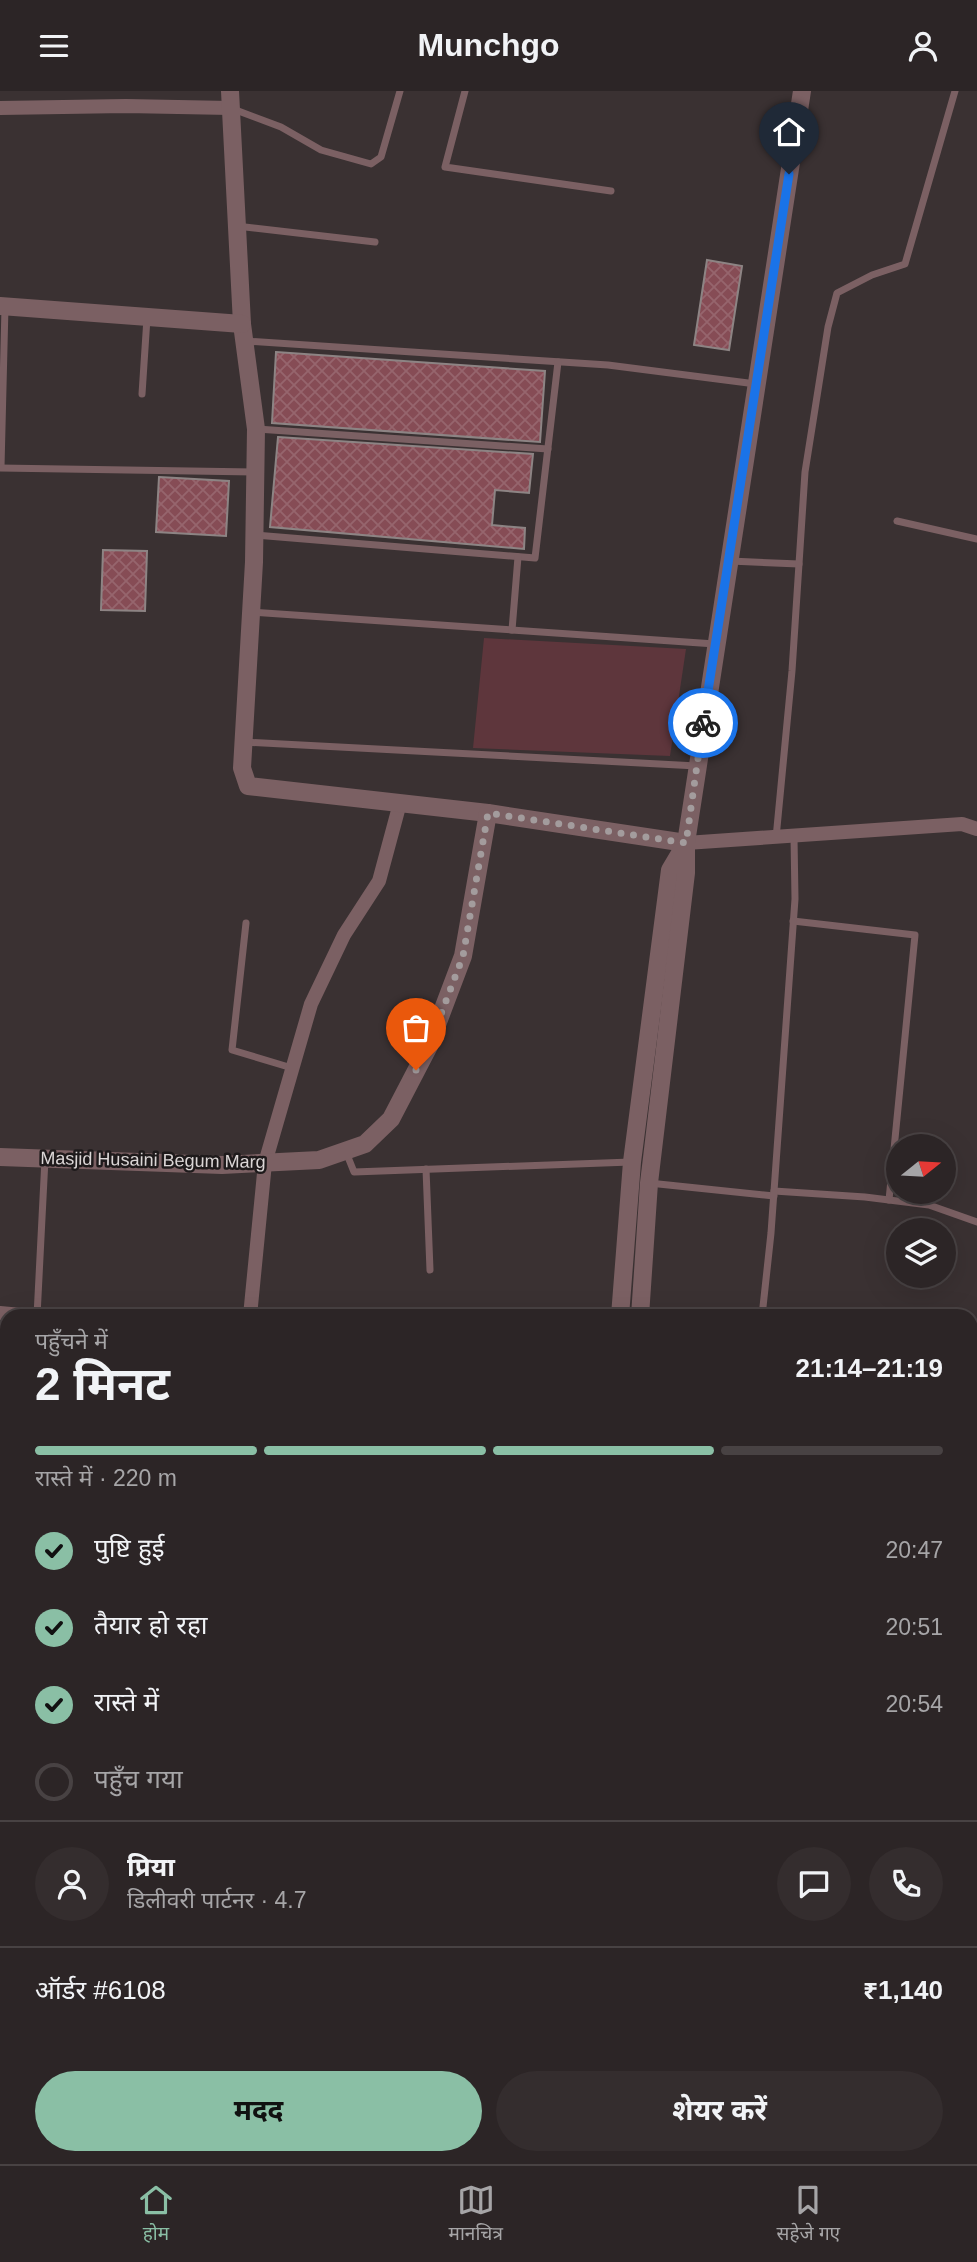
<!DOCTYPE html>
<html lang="hi">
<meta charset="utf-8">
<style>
body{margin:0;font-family:Helvetica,"Noto Sans Devanagari",sans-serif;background:#342d2e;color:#f1f3f6;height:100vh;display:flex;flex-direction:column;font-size:26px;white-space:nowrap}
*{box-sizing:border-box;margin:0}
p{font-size:23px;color:#a6a5a7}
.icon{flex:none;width:38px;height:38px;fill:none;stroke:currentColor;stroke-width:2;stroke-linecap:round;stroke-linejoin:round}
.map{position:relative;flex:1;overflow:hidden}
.details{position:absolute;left:0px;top:1218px;width:978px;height:856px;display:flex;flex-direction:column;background:#2c2526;border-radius:21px 21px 0 0;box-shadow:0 7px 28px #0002,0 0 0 2px #484243}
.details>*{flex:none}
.needle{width:46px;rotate:72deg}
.buttons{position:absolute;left:886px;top:1043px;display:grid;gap:14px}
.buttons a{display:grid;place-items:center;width:70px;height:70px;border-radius:50%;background:#2c2526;box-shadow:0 7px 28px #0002,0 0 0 2px #484243;font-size:35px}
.pin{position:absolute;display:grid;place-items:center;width:60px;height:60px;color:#fff;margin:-72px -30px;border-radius:50% 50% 50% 0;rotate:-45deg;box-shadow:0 0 7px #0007}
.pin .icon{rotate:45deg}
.courier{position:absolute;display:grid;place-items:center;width:70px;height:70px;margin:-35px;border:5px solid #1a73e8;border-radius:50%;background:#fff;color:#222;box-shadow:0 2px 9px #0007}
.summary em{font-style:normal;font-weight:700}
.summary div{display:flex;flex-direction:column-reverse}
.summary{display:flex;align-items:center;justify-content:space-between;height:119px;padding:0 35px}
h1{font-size:46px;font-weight:700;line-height:52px}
.bar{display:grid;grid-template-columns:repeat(4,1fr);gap:10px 7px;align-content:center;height:84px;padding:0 35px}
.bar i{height:9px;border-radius:5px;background:#484243}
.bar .on{background:#8abfa5}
.bar p{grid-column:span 4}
.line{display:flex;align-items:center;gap:18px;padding:0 35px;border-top:2px solid #484243}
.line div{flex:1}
.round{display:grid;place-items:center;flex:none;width:74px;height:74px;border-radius:37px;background:#342d2e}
ol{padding:0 35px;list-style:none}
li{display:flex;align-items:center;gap:21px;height:77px}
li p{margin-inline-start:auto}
li .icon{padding:7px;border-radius:50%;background:#8abfa5;color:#111;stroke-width:4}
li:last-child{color:#a6a5a7}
li i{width:38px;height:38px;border:4px solid #484243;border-radius:50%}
.action{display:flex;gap:14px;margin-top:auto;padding:14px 35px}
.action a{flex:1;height:80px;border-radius:42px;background:#8abfa5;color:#111;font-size:28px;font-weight:700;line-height:80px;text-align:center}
.action a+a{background:#342d2e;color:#f1f3f6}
header{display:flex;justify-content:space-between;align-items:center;height:91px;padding:0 35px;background:#2c2526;font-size:32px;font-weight:700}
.tabs{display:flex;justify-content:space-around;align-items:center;height:98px;border-top:2px solid #484243;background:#2c2526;font-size:19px;color:#a6a5a7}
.tabs a{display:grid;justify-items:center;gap:4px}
.tabs .on{color:#8abfa5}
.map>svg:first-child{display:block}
.green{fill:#5e363c}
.building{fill:url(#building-cross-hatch);stroke:#8d8484;stroke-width:2}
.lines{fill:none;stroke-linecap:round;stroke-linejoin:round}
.service{stroke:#7b6063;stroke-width:7}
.minor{stroke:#7b6063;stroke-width:14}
.tertiary{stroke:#7b6063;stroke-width:18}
.done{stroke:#a39c9d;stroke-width:7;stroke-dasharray:0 12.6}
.route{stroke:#1a73e8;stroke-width:9}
.labels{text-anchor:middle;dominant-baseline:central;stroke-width:5;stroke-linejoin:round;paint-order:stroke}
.street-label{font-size:18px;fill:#dbd6d6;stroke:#1e1a1b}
</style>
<header><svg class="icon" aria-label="menu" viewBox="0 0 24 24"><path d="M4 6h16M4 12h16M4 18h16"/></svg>Munchgo<svg class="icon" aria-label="person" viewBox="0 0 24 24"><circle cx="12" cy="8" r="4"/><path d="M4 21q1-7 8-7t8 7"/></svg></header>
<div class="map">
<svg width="977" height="2073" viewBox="0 0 977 2073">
<defs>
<pattern id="building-cross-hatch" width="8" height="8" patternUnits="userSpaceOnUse" patternTransform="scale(1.75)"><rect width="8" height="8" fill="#864c55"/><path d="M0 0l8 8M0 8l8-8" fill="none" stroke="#96656d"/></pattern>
</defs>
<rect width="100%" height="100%" fill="#3a3132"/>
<path class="green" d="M 484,547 L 686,558 L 670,665 L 473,657 Z"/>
<g class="building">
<path d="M 707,169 L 742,175 L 729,259 L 694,254 Z"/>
<path d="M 276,261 L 545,280 L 540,351 L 272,332 Z"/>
<path d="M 278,346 L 533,363 L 529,402 L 495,399 L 492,434 L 525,437 L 524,458 L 270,436 Z"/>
<path d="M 159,386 L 229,390 L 226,445 L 156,441 Z"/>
<path d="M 103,459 L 147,460 L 145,520 L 101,519 Z"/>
</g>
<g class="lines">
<g class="service">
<path d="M 465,0 L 445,76 L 611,100"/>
<path d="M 233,18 L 281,36 L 321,59 L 371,73 L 381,66 L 400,0"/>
<path d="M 236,135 L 375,151"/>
<path d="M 245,250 L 608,274 L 756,293"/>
<path d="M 142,303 L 147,227"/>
<path d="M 257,338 L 548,358"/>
<path d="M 1,376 L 5,216"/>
<path d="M 0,377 L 254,381"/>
<path d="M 897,430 L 977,448"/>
<path d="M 255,444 L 535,467 L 558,271"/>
<path d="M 730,470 L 799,473"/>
<path d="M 252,521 L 715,553"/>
<path d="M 512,539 L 518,466"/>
<path d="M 244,651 L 697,675"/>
<path d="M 776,747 L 792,580 L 805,381 L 828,236 L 837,202 L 872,184 L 905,173 L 955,0"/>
<path d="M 793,830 L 915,844 L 889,1109"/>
<path d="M 246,832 L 232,959 L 292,977"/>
<path d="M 346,1061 L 354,1081 L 631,1071"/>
<path d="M 426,1078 L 430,1179"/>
<path d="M 649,1092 L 774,1105"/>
<path d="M 774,1100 L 865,1106 L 929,1114 L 977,1131"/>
<path d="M 37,1225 L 45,1068"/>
<path d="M 762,1225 L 771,1142 L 795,808 L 794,746"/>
<path d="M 971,1329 L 977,1330"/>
<path d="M 971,1702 L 977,1699"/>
<path d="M 971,1735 L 977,1758"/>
<path d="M 971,2039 L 977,2040"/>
<path d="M 798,2073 L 800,2067"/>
</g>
<g class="minor">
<path d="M 0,17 L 126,15 L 230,17"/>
<path d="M 686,752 L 962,733 L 977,738"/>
<path d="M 0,1222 L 32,1225"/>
<path d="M 250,1225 L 265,1072 L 311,913 L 344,844 L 379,790 L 400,712"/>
<path d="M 0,1355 L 7,1355"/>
<path d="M 0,1580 L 7,1580"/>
<path d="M 0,1845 L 7,1846"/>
<path d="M 0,1899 L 7,1900"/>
<path d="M 0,1969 L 7,1969"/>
<path d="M 320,2067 L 320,2073"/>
<path d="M 631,2067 L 665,2072"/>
<path d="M 508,2070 L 597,2067"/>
<path d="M 4,2073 L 12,2067"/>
</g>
<g class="tertiary">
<path d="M 230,0 L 242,233 L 256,338 L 254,471 L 242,677 L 248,695 L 488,722 L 686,752"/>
<path d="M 0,215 L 242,233"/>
<path d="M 0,1066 L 222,1074 L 319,1069 L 365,1053 L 391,1028 L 429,955 L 463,865 L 488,722"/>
<path d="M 620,1225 L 632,1071 L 670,779 L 686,752"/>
<path d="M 640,1225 L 649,1092 L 686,782 L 686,752 L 802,0"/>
<path d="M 494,2073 L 495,2067"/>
<path d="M 507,2073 L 508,2067"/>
</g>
</g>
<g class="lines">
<path class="done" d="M 416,979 L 429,955 L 463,865 L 488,722 L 686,752 L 703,632"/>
<path class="route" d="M 703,632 L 789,83"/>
</g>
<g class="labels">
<g class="street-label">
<text transform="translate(153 1069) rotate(1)">Masjid Husaini Begum Marg</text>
</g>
</g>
</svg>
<div class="buttons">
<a><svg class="needle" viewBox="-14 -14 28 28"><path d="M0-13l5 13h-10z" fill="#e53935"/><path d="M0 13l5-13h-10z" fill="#a6a5a7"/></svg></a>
<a><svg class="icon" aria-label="layers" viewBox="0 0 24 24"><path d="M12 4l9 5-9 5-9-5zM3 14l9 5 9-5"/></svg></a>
</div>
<div class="pin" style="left:416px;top:979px;background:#ea580c"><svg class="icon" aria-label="bag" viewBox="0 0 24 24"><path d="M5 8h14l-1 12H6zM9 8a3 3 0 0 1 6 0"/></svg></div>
<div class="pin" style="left:789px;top:83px;background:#1f2937"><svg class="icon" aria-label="home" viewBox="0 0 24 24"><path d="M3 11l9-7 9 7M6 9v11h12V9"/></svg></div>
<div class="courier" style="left:703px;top:632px"><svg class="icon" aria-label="bike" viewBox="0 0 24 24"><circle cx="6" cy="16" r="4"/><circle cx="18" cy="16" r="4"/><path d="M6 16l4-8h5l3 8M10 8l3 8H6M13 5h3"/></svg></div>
<section class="details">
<div class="summary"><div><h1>2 मिनट</h1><p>पहुँचने में</p></div><em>21:14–21:19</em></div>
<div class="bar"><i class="on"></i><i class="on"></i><i class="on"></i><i></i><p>रास्ते में · 220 m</p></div>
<ol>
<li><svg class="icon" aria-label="check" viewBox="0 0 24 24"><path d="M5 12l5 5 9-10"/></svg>पुष्टि हुई<p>20:47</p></li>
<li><svg class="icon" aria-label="check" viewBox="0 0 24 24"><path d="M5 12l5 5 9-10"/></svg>तैयार हो रहा<p>20:51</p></li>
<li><svg class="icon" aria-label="check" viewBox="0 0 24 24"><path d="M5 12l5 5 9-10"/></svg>रास्ते में<p>20:54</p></li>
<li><i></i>पहुँच गया</li>
</ol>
<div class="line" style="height:126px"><a class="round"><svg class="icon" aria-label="person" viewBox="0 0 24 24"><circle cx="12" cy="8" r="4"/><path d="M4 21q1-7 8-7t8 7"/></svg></a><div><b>प्रिया</b><p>डिलीवरी पार्टनर · 4.7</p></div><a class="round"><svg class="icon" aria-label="chat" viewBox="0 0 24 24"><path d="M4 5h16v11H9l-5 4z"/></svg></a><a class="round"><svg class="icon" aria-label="phone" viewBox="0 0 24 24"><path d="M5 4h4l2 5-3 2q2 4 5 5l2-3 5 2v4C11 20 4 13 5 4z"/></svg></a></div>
<div class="line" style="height:91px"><div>ऑर्डर #6108</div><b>₹1,140</b></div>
<div class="action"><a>मदद</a><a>शेयर करें</a></div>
</section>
</div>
<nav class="tabs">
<a class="on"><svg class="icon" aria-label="home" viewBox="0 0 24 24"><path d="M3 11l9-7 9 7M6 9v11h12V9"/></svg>होम</a>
<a><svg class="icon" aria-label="map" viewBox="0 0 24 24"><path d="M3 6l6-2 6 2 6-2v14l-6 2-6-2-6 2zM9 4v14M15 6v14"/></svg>मानचित्र</a>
<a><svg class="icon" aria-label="saved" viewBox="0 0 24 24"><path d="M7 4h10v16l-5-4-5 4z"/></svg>सहेजे गए</a>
</nav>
